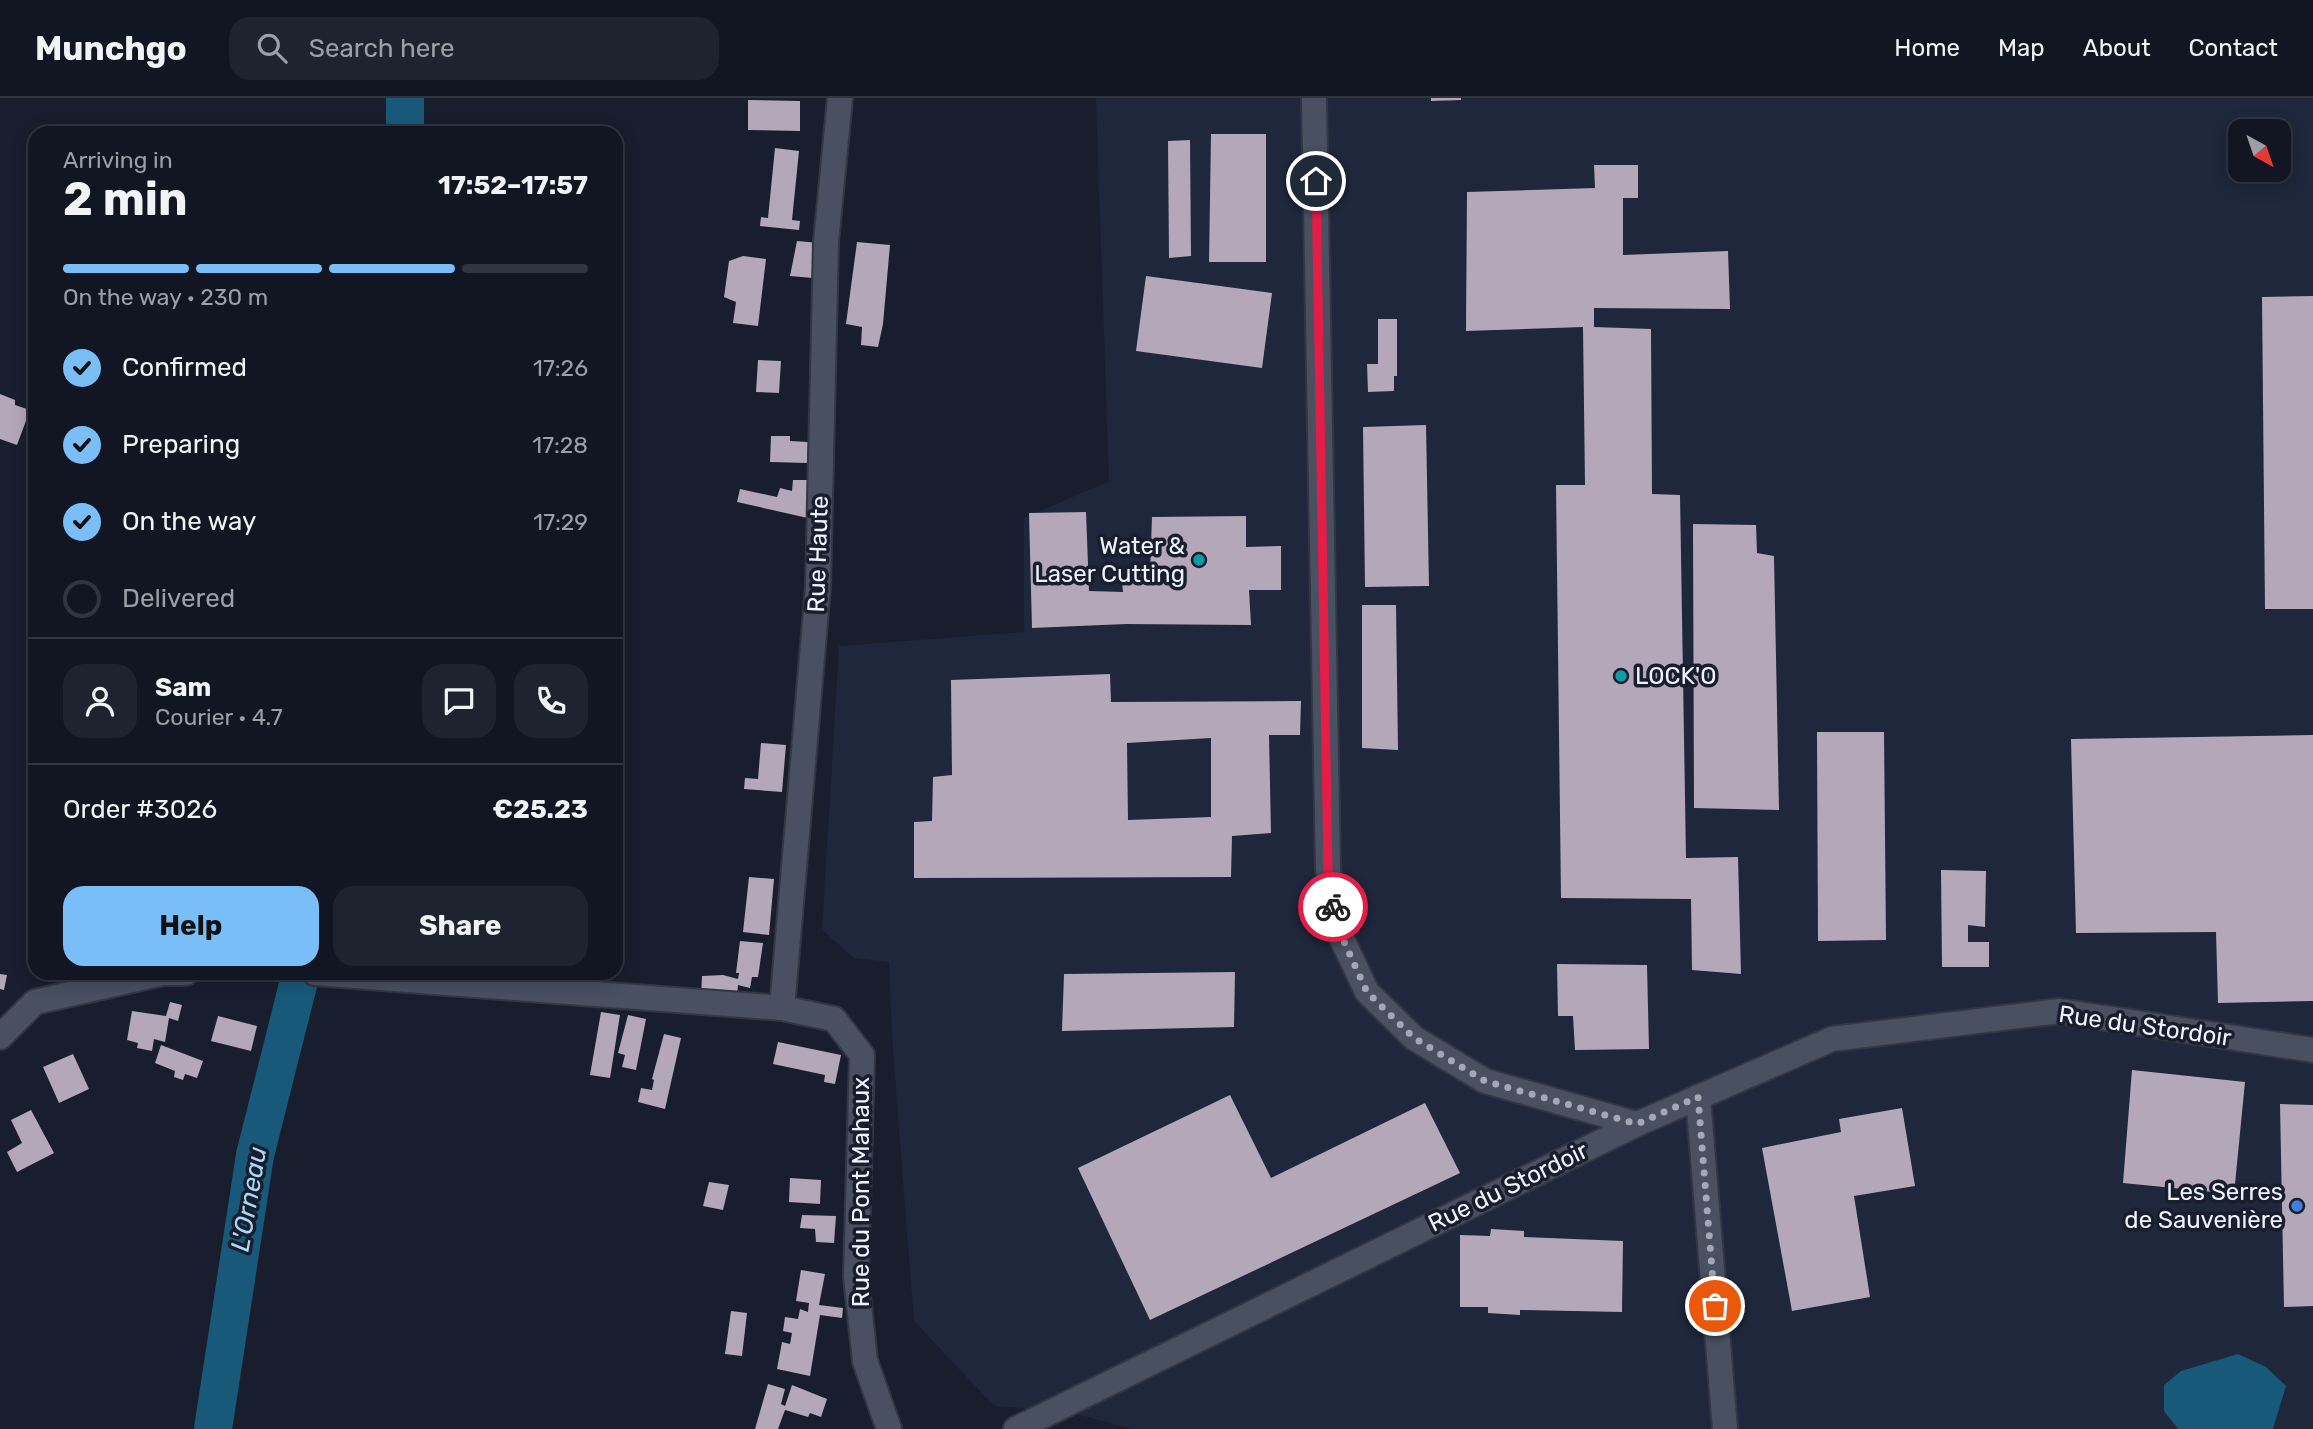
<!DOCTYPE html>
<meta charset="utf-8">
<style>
body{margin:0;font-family:Rubik,sans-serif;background:#1f232f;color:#f1f3f6;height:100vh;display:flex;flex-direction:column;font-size:26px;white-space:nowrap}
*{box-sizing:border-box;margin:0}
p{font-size:23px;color:#9c9fa5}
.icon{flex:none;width:38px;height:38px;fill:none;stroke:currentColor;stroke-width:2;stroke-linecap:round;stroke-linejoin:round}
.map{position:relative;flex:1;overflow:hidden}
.drawer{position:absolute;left:28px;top:28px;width:595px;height:854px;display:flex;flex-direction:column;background:#121622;border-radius:21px;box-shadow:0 4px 18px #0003,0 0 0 2px #313540}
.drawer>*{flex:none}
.needle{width:46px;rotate:140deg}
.buttons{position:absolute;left:2228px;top:21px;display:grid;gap:14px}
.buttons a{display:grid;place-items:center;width:63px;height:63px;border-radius:14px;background:#121622;box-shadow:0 4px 18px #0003,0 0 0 2px #313540;font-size:35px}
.pin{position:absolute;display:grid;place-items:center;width:60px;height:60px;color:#fff;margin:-30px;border:4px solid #fff;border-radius:50%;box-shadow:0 2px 7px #0007}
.courier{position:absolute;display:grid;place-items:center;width:70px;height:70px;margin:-35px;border:5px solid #e11d48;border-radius:50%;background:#fff;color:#222;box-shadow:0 2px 9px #0007}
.overview em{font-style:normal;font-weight:700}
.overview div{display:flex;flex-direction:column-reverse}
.overview{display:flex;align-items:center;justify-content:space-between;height:119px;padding:0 35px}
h1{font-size:46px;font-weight:700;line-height:52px}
.bar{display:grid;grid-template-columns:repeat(4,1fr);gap:10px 7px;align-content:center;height:84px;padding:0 35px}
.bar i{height:9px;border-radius:5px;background:#313540}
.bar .active{background:#7abef8}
.bar p{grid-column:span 4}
.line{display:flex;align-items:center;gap:18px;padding:0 35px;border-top:2px solid #313540}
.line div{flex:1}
.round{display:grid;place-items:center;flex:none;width:74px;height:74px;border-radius:21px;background:#1f232f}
ol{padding:0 35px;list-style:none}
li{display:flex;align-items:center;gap:21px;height:77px}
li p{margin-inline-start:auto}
li .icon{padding:7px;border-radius:50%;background:#7abef8;color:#111;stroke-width:4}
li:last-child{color:#9c9fa5}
li i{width:38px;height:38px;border:4px solid #313540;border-radius:50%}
.action{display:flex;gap:14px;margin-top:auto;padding:14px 35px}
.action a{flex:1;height:80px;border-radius:21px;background:#7abef8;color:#111;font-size:28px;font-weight:700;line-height:80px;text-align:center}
.action a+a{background:#1f232f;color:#f1f3f6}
header{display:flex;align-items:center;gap:42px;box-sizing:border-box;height:98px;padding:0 35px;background:#121622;border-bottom:2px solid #313540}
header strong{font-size:33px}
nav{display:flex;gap:38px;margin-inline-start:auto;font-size:24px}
.search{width:490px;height:63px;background:#1f232f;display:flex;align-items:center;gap:18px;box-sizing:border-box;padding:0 24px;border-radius:21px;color:#9c9fa5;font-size:26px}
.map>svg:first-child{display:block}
.built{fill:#1f273c;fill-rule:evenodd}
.water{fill:#18597a}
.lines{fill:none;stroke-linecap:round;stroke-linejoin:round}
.river{stroke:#18597a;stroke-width:38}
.building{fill:#b5a7ba;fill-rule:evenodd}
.street-casing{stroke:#333744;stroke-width:28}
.street{stroke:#495062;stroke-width:24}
.done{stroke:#a4a8b5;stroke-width:7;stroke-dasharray:0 12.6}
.route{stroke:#e11d48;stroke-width:9}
.culture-dot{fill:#0f9aa8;stroke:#181e2d;stroke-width:2.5}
.shop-dot{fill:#3f7fe0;stroke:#181e2d;stroke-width:2.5}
.labels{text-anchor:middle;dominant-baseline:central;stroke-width:7;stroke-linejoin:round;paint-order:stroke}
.poi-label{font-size:24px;fill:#eff3fe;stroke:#181e2d;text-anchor:end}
.street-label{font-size:24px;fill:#eff3fe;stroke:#181e2d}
.water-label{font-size:26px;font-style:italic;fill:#a6d9f8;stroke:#181e2d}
</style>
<header>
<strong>Munchgo</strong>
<div class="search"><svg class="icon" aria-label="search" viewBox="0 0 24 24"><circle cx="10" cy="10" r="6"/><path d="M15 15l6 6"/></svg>Search here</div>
<nav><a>Home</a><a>Map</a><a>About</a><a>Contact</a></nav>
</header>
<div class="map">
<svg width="2313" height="1331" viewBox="0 0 2313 1331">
<rect width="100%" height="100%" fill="#181e2d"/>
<path class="built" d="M 1096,0 L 2313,0 L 2313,1331 L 1131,1331 L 1066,1313 L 994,1308 L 914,1223 L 893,954 L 889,864 L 854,860 L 822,832 L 839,548 L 1024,534 L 1024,420 L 1109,383 ZM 2240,33 L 2278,33 L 2278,72 L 2240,72 Z"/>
<path class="water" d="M 2238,1256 L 2266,1269 L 2286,1288 L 2273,1331 L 2178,1331 L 2164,1313 L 2164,1287 L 2181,1273 Z"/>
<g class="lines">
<g class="river">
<path d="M 405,35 L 405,0"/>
<path d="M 213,1331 L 255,1057 L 301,875"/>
</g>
</g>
<g class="building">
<path d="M 1431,0 L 1461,0 L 1461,2 L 1431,3 Z"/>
<path d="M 748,2 L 800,3 L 800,33 L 748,32 Z"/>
<path d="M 1211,36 L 1266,36 L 1266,164 L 1209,164 Z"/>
<path d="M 1190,42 L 1191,158 L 1169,160 L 1168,43 Z"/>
<path d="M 775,50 L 799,53 L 792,122 L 800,123 L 799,132 L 760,128 L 761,119 L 768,120 Z"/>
<path d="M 1594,67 L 1638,67 L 1638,100 L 1623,100 L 1623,157 L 1728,153 L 1730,211 L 1594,210 L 1594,229 L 1651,231 L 1652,396 L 1680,397 L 1686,760 L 1738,759 L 1741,876 L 1692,872 L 1691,801 L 1561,800 L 1556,387 L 1585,387 L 1583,229 L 1466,233 L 1467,94 L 1595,90 Z"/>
<path d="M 797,143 L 820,145 L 813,180 L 790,178 Z"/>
<path d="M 857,144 L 890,147 L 883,226 L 878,249 L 861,247 L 862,229 L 846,226 Z"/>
<path d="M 743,158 L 766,161 L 758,228 L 733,225 L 736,204 L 724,199 L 729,163 Z"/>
<path d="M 1146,178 L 1272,195 L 1262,270 L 1136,253 Z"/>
<path d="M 2313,198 L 2313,511 L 2265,511 L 2262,199 Z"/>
<path d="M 1378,221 L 1397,221 L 1397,278 L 1394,278 L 1394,293 L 1368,294 L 1367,266 L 1378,266 Z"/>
<path d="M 758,262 L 781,263 L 779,295 L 756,294 Z"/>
<path d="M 0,296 L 15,302 L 15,307 L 30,312 L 17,347 L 0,341 Z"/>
<path d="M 1426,327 L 1429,488 L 1365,489 L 1363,329 Z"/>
<path d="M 771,338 L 790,338 L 790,343 L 808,344 L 807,365 L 770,364 Z"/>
<path d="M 793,382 L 814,382 L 812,421 L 737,404 L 740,391 L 777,399 L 780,390 L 792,393 Z"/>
<path d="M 1086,414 L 1089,493 L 1123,494 L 1121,476 L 1150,476 L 1152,419 L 1246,418 L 1246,449 L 1281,448 L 1281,492 L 1249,492 L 1251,527 L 1126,526 L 1032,530 L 1029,415 Z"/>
<path d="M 1693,426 L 1756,427 L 1757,455 L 1774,458 L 1779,712 L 1694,710 Z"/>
<path d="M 1362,507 L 1396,507 L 1398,652 L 1362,650 Z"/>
<path d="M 1110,576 L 1111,604 L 1301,603 L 1300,637 L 1269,637 L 1271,735 L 1232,738 L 1231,779 L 914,780 L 914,724 L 932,723 L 933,679 L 952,677 L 951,582 ZM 1211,640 L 1211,719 L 1128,722 L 1127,645 Z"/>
<path d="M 1817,634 L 1884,634 L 1886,842 L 1818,843 Z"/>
<path d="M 2313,637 L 2313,903 L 2218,905 L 2216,834 L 2076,835 L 2071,641 Z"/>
<path d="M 761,645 L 786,647 L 782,694 L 744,691 L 745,680 L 758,681 Z"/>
<path d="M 1941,772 L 1986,773 L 1985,829 L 1968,827 L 1968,844 L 1989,844 L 1989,869 L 1942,869 Z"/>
<path d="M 749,779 L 774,781 L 769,837 L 743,834 Z"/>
<path d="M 740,843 L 763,845 L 758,879 L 752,879 L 750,890 L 738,887 L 737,899 L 701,899 L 702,878 L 723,877 L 738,881 L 739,875 L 736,875 Z"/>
<path d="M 1557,866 L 1647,867 L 1649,951 L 1575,952 L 1573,918 L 1558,918 Z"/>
<path d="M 1235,874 L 1234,929 L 1062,933 L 1064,876 Z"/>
<path d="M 0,876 L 7,877 L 4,892 L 0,891 Z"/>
<path d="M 170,904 L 182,907 L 178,923 L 169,920 L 165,944 L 154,941 L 152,953 L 137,950 L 138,945 L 127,942 L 132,913 L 166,918 Z"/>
<path d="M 601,914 L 620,917 L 610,980 L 590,977 Z"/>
<path d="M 628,917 L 646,921 L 636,972 L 622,969 L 625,957 L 618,955 Z"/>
<path d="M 218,918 L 257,928 L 251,953 L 211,943 Z"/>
<path d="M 664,936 L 681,940 L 665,1011 L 638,1004 L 641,990 L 652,992 L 654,982 L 652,981 Z"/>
<path d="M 778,944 L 841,957 L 835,986 L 824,984 L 825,977 L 773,966 Z"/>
<path d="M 161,947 L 203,963 L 197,980 L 185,976 L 183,982 L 174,979 L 175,973 L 155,965 Z"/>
<path d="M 73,956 L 89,991 L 59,1005 L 43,969 Z"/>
<path d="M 2132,972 L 2245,984 L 2234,1096 L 2123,1085 Z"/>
<path d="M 1230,997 L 1271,1080 L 1425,1005 L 1460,1075 L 1150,1222 L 1078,1070 Z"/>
<path d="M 2280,1006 L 2313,1007 L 2313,1208 L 2284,1209 Z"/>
<path d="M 1902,1010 L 1915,1088 L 1854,1098 L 1870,1199 L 1792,1213 L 1762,1050 L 1841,1034 L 1839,1021 Z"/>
<path d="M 31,1012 L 54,1055 L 17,1074 L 7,1054 L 22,1045 L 11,1022 Z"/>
<path d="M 790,1080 L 821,1082 L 820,1106 L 789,1104 Z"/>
<path d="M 709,1084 L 729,1087 L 723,1112 L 703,1108 Z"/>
<path d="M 802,1117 L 836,1118 L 834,1145 L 816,1144 L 815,1131 L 800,1130 Z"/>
<path d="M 1491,1131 L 1524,1133 L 1524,1139 L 1623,1143 L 1622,1214 L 1520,1212 L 1520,1217 L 1488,1215 L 1488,1209 L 1460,1209 L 1460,1137 L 1490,1138 Z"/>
<path d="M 801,1172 L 825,1176 L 819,1207 L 843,1210 L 842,1220 L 820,1217 L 810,1278 L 777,1271 L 782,1244 L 790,1246 L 792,1235 L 783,1233 L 785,1219 L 798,1221 L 800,1211 L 808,1214 L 809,1205 L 796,1203 Z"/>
<path d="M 731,1213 L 747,1215 L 742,1258 L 725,1256 Z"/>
<path d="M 768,1286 L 785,1291 L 781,1306 L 785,1308 L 792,1287 L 827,1301 L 821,1319 L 810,1315 L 808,1319 L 785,1312 L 778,1331 L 755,1331 Z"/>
</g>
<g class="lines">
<g class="street-casing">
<g id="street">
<path d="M 1314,0 L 1328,771 L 1334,824 L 1367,894 L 1414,940 L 1485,983 L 1637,1026"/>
<path d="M 315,875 L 782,910 L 834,921 L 862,957 L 856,1179 L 865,1263 L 889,1331"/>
<path d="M 782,910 L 818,489 L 826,144 L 840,0"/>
<path d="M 0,939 L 35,904 L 163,875 L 186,875"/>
<path d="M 1698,999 L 1725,1331"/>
<path d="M 1016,1331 L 1637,1026 L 1832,941 L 2060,913 L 2313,952"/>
</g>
</g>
<use href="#street" class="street"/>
</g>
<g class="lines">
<path class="done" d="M 1333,809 L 1335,824 L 1367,894 L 1414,940 L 1485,983 L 1637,1026 L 1698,999 L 1715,1208"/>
<path class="route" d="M 1316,83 L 1328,771 L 1333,809"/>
</g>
<g class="culture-dot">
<circle cx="1199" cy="462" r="7"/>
<circle cx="1621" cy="578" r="7"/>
</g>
<circle class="shop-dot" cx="2297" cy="1108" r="7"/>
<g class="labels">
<g class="poi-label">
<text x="1185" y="448">Water &amp;<tspan x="1185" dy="28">Laser Cutting</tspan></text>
<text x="1635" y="578" text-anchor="start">LOCK'O</text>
<text x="2283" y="1094">Les Serres<tspan x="2283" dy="28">de Sauvenière</tspan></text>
</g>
<g class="street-label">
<text transform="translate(818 456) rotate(-88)">Rue Haute</text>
<text transform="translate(2145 928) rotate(8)">Rue du Stordoir</text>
<text transform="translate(1508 1089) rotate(-26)">Rue du Stordoir</text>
<text transform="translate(861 1094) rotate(-90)">Rue du Pont Mahaux</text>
</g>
<g class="water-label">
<text transform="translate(249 1101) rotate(-80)">L'Orneau</text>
</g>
</g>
</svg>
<div class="buttons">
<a><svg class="needle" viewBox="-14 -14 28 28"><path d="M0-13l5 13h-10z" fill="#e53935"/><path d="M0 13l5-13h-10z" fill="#9c9fa5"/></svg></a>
</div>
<div class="pin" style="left:1715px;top:1208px;background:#ea580c"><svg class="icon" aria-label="bag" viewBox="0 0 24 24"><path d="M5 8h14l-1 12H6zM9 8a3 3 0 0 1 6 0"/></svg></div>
<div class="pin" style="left:1316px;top:83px;background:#1f2937"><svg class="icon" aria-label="home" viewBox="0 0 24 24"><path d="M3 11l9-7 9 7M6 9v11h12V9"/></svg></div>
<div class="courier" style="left:1333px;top:809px"><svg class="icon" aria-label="bike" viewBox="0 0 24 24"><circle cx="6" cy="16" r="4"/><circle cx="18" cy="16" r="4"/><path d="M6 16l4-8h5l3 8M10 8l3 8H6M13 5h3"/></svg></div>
<section class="drawer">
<div class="overview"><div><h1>2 min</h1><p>Arriving in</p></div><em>17:52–17:57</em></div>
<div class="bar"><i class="active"></i><i class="active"></i><i class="active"></i><i></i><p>On the way · 230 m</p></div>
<ol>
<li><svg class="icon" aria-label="check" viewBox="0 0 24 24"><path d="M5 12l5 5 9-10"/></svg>Confirmed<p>17:26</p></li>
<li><svg class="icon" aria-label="check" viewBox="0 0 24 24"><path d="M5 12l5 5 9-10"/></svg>Preparing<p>17:28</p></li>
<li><svg class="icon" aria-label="check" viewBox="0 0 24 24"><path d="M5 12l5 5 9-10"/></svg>On the way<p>17:29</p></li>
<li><i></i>Delivered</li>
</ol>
<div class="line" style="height:126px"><a class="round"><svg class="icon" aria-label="person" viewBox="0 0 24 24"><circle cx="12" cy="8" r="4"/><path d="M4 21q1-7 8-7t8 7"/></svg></a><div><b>Sam</b><p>Courier · 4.7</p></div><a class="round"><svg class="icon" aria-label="chat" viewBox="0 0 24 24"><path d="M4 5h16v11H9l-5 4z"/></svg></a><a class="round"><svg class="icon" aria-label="phone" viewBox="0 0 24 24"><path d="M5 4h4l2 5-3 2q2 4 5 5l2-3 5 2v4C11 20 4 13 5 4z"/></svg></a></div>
<div class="line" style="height:91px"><div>Order #3026</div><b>€25.23</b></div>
<div class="action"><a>Help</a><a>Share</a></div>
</section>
</div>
